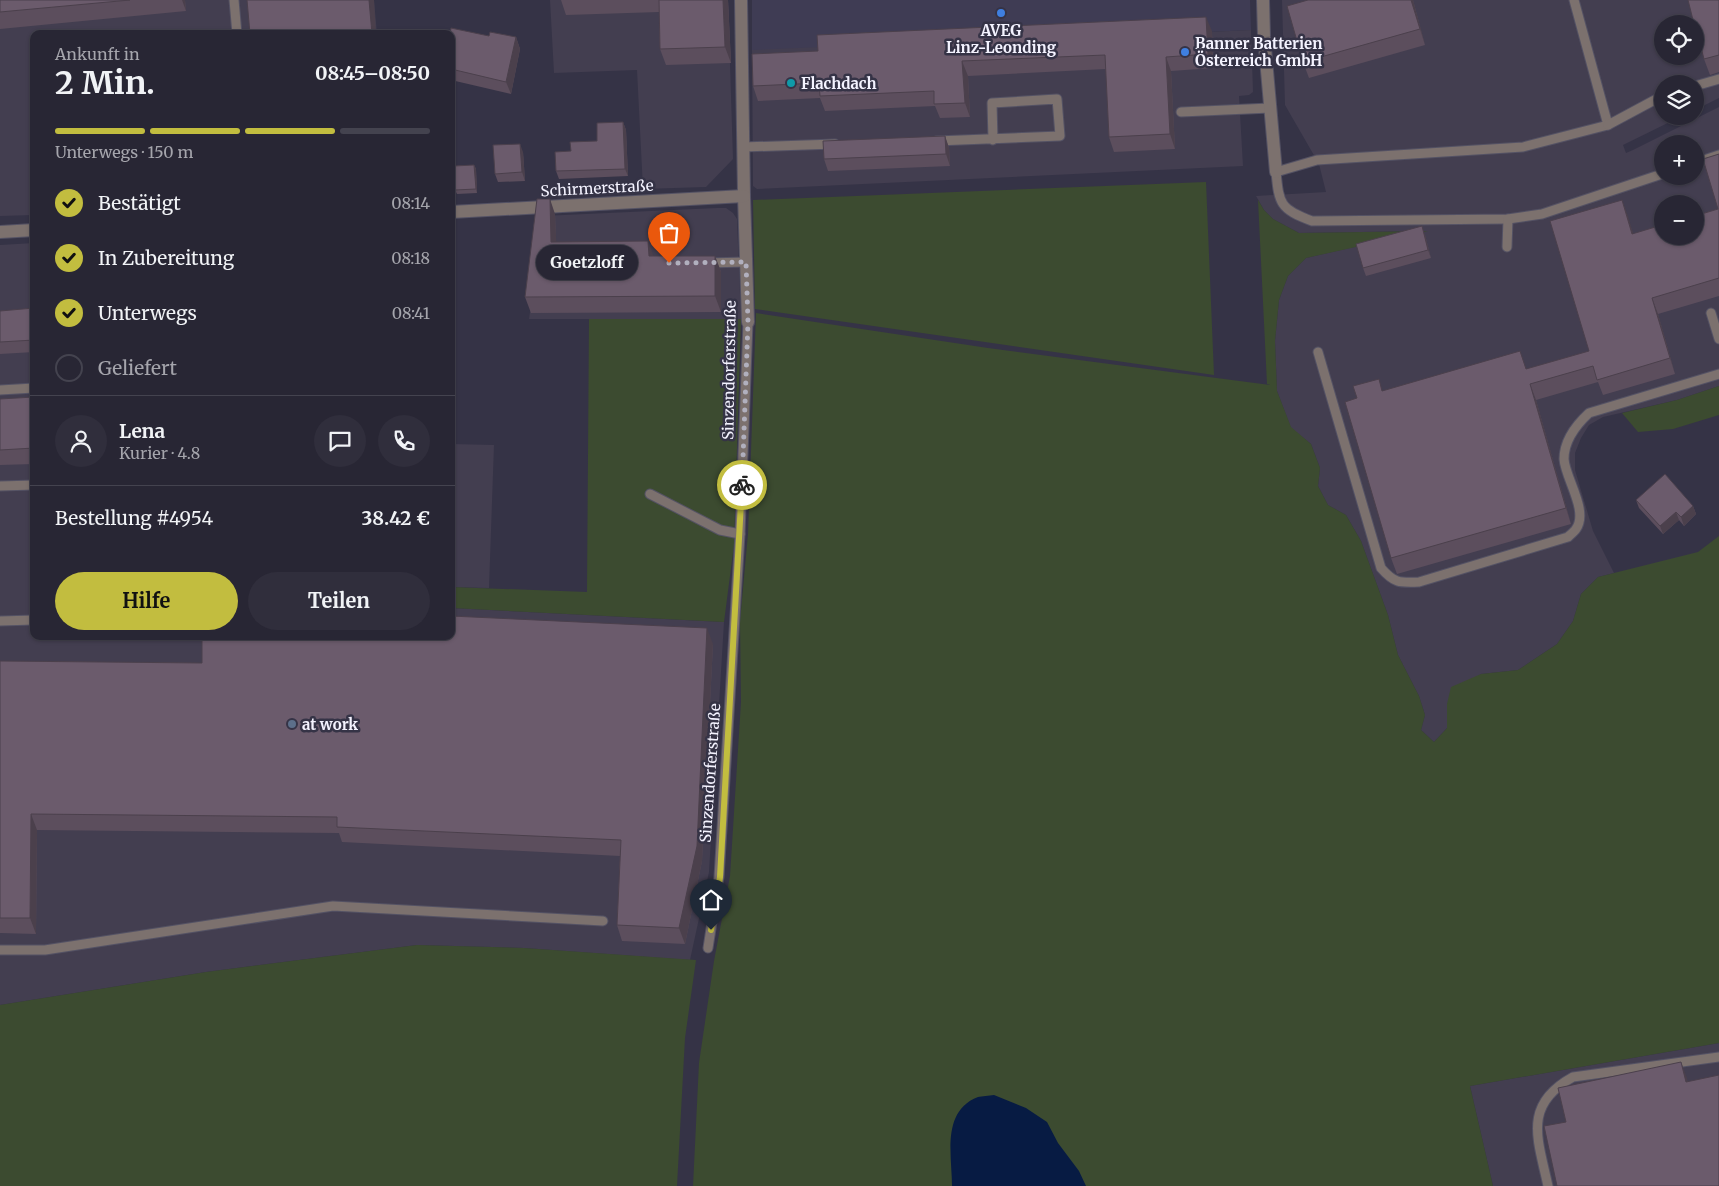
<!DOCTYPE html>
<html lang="de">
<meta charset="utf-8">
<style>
body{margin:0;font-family:Merriweather,serif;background:#302e3c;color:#f1f3f6;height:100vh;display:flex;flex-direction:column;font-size:19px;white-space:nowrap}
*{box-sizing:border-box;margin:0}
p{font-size:16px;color:#a5a5ac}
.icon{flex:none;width:28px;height:28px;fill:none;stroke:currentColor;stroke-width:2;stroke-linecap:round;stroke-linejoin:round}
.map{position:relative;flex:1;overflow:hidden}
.sheet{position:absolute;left:30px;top:30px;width:425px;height:610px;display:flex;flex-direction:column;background:#282634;border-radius:10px;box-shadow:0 1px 4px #0004,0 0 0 1px #44434f}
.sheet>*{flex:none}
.controls{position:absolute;left:1654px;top:15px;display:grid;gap:10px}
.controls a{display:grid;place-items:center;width:50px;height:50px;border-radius:50%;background:#282634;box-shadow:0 1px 4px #0004,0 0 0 1px #44434f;font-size:25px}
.pin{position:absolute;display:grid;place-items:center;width:42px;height:42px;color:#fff;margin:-51px -21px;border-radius:50% 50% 50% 0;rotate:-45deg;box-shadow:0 0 5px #0007}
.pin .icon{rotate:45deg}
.courier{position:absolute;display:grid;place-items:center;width:50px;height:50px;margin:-25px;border:4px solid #c2bd3f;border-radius:50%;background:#fff;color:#222;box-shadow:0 1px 6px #0007}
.bubble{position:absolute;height:35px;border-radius:18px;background:#282634;box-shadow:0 1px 4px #0004,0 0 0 1px #44434f;font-size:16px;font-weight:700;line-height:35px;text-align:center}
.head em{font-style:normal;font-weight:700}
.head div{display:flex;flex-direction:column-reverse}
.head{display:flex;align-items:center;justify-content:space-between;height:85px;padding:0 25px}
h1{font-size:32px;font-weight:700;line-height:38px}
.bar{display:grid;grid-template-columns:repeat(4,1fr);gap:8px 5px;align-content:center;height:60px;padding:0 25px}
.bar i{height:6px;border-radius:4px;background:#44434f}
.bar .selected{background:#c2bd3f}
.bar p{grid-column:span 4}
.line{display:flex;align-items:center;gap:12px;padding:0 25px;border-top:1px solid #44434f}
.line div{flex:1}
.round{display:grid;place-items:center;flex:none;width:52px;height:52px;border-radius:26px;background:#302e3c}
ol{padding:0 25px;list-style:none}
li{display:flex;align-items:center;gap:15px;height:55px}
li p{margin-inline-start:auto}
li .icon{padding:5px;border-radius:50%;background:#c2bd3f;color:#111;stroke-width:4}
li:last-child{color:#a5a5ac}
li i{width:28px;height:28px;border:2px solid #44434f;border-radius:50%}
.action{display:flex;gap:10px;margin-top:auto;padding:10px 25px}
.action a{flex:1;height:58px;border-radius:30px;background:#c2bd3f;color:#111;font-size:20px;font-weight:700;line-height:58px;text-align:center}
.action a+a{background:#302e3c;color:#f1f3f6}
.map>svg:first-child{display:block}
.built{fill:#3f3c54}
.industrial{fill:#433e50;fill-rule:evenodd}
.green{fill:#3c4b30}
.water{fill:#071b43}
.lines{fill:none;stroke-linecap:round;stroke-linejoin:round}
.service-casing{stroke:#545264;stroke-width:11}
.minor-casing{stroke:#545264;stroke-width:14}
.service{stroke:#7c716e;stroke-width:9}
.minor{stroke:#7c716e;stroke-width:12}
.wall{fill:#5c4e5d}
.shaded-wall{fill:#4b404c}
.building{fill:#6b5b6c;stroke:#4b404c}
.done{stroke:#b1b0be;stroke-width:5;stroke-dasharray:0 9}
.route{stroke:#c2bd3f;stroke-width:6}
.shop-dot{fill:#3f7fe0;stroke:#353346;stroke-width:2}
.culture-dot{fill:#0f9aa8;stroke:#353346;stroke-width:2}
.service-dot{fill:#5c6f8a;stroke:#353346;stroke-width:2}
.labels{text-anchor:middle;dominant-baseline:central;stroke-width:5;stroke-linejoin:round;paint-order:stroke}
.poi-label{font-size:15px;font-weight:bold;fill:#f4f3ff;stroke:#353346;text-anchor:start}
.street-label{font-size:15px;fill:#f4f3ff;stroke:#353346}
</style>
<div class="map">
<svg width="1719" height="1186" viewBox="0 0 1719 1186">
<rect width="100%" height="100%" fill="#353346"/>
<path class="built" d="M 752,0 L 1250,0 L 1251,30 L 822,50 L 752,50 Z"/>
<g class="industrial">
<path d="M 0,0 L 374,0 L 377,34 L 34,34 L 34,215 L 0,216 Z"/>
<path d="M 550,0 L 728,0 L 733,159 L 706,187 L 643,189 L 637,70 L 554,73 Z"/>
<path d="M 1282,0 L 1719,0 L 1719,98 L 1695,110 L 1695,84 L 1662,84 L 1662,116 L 1682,116 L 1623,145 L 1626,153 L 1633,150 L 1719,107 L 1719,386 L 1677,400 L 1603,417 L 1589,425 L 1581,438 L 1575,453 L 1575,470 L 1593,531 L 1614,573 L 1598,577 L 1581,594 L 1573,621 L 1557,644 L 1518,670 L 1481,674 L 1447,704 L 1447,728 L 1434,742 L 1421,730 L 1425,715 L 1419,696 L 1398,655 L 1388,615 L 1361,541 L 1346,515 L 1328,505 L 1318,486 L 1320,468 L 1311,444 L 1291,428 L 1277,391 L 1275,341 L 1279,300 L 1288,276 L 1306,258 L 1424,231 L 1299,233 L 1273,219 L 1264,210 L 1256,196 L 1326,192 L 1319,164 L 1285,105 ZM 1662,24 L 1695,24 L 1695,56 L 1662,56 ZM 1662,144 L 1695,144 L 1695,176 L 1662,176 ZM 1662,204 L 1695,204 L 1695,236 L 1662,236 Z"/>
<path d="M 1251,30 L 1253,92 L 1249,95 L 1239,96 L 1243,166 L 757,189 L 753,186 L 752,50 L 822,47 L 822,50 Z"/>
<path d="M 717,208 L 726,208 L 733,213 L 737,219 L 741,319 L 529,319 L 535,278 L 542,216 Z"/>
<path d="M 34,243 L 34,636 L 451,636 L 451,608 L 724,622 L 709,872 L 690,960 L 524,948 L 417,945 L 206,972 L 0,1005 L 0,245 Z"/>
<path d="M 451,444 L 494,445 L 489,588 L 451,587 Z"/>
<path d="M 1719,1043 L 1719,1186 L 1493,1186 L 1470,1086 Z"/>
</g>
<g class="green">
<path d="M 1206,182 L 1214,375 L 755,309 L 753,200 Z"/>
<path d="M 1258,200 L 1264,210 L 1273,219 L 1299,233 L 1428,231 L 1306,258 L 1288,276 L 1279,300 L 1275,341 L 1277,391 L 1291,427 L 1311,444 L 1320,468 L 1318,486 L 1328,505 L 1346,515 L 1361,541 L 1388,615 L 1398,655 L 1419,696 L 1425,715 L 1421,730 L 1434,742 L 1447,728 L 1447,704 L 1451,687 L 1481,674 L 1518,670 L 1557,644 L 1573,621 L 1581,594 L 1598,577 L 1698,552 L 1719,536 L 1719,1043 L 1470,1086 L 1493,1186 L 693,1186 L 699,1063 L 714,961 L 730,876 L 741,702 L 740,621 L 748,534 L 756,313 L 988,348 L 1270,385 L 1267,384 Z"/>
<path d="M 589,319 L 741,319 L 734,545 L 724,622 L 451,608 L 451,587 L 587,592 Z"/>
<path d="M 1719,386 L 1719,415 L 1673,429 L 1638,432 L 1622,413 L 1677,400 Z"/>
<path d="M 417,945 L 524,948 L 696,960 L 685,1038 L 677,1186 L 0,1186 L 0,1005 L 206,972 Z"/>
</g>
<path class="water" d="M 994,1095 L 1026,1108 L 1047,1122 L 1058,1143 L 1079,1171 L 1086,1186 L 952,1186 C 952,1156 941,1111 978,1097 C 982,1096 989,1096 994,1095 Z"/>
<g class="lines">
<g class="service-casing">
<g id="service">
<path d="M 234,0 L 237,34"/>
<path d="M 1574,0 L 1608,125 L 1523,147 L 1317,160 L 1276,172 C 1279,204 1280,209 1312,221 L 1508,219 L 1542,214 L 1662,174"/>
<path d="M 1695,86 L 1719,79"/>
<path d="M 1181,112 L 1270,108"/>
<path d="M 1608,125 L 1662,96"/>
<path d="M 936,141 L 1060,136 L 1057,99 L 992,103 L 993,140"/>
<path d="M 743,147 L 835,144"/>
<path d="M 1695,163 L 1719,155"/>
<path d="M 1507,247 L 1508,219"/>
<path d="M 707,263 L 746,262"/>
<path d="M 1711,313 L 1719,339"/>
<path d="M 1318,352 L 1381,568 C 1394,583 1399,583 1419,582 L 1568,537 C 1570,535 1574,532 1576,529 C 1589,511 1565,478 1564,459 C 1564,440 1576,425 1589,413 L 1719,374"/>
<path d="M 0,390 L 34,388"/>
<path d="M 0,486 L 34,485"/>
<path d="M 650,494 L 720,530 L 740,534"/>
<path d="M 0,621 L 34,620"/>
<path d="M 708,948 L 719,877 L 740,534 L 748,322"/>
<path d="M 0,950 L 45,950 L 333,906 L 603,921"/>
<path d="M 1548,1186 C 1538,1139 1522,1105 1573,1077 L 1719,1057"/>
</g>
</g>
<g class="minor-casing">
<g id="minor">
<path d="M 741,0 L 744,196 L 748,322"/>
<path d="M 1263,0 L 1264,37 L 1276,172"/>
<path d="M 451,212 L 744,196"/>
<path d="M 0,232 L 34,230"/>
</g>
</g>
<use href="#service" class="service"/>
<use href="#minor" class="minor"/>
</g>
<g class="wall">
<path d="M 0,0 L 185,0 L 186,11 L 0,29 Z"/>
<path d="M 561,0 L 728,0 L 731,63 L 666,65 L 660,49 L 659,12 L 566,15 Z"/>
<path d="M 1308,0 L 1413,0 L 1425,45 L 1309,78 L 1303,62 Z"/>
<path d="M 1719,0 L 1719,72 L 1710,75 L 1704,59 Z"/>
<path d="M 1212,31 L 1213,68 L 1171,71 L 1175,149 L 1114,152 L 1109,137 L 1106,69 L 968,76 L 970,117 L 940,118 L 935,106 L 825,111 L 820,98 L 758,101 L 753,86 Z"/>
<path d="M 451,34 L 489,36 L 516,37 L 520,49 L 511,94 L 451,80 Z"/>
<path d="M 623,122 L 626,130 L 628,176 L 559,179 L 556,171 L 571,151 L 597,141 Z"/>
<path d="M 945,136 L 949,148 L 950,166 L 828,171 L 824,159 Z"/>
<path d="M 523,152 L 525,181 L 498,182 L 495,174 Z"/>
<path d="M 1719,154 L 1719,296 L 1658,314 L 1675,374 L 1603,395 L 1598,382 L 1536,400 L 1571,524 L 1397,574 L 1391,558 L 1527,369 L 1589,351 L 1622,200 L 1633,234 L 1718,209 Z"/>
<path d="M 451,161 L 455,166 L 474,165 L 476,169 L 477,193 L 457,194 L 455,190 L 455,183 L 451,184 Z"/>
<path d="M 555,214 L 556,242 L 654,256 L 715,256 L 721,272 L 721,312 L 531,313 L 525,297 Z"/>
<path d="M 1425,235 L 1431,258 L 1366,276 L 1363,268 Z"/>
<path d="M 34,308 L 34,352 L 0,354 L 0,311 Z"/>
<path d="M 34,397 L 34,464 L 0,465 L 0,399 Z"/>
<path d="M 1636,500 L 1693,506 L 1696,514 L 1684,526 L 1679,520 L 1663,534 L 1639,508 Z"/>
<path d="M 713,644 L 702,861 L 685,944 L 622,941 L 617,925 L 620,856 L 342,842 L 339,833 L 37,830 L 36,934 L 0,933 L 0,661 L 202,663 Z"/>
</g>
<g class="shaded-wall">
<path d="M 182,0 L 185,0 L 186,11 Z"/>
<path d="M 369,0 L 374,0 L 376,34 L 372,34 Z"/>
<path d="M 723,0 L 728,0 L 731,63 L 725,47 Z"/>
<path d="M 1411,0 L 1413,0 L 1425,45 L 1420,29 Z"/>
<path d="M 1206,17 L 1212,31 L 1213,68 L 1208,54 Z"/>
<path d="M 516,37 L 520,49 L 511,94 L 506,82 Z"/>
<path d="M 1166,57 L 1171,71 L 1175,149 L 1170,134 Z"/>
<path d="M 962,61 L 968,76 L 970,117 L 965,103 Z"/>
<path d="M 623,122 L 626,130 L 628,176 L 625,169 Z"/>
<path d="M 945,136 L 949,148 L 950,166 L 946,154 Z"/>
<path d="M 520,144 L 523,152 L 525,181 L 522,172 Z"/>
<path d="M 474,165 L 476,169 L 477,193 L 476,189 Z"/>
<path d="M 550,199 L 555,214 L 557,258 L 551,242 Z"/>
<path d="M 1622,200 L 1628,216 L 1638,250 L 1632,234 Z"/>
<path d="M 1422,226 L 1425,235 L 1431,258 L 1428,250 Z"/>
<path d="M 648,241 L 654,257 L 649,256 Z"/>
<path d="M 715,256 L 721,272 L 721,312 L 715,296 Z"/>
<path d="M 1652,298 L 1658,314 L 1675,374 L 1670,358 Z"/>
<path d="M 1530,384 L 1536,400 L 1571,524 L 1566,508 Z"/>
<path d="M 1693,506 L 1696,514 L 1684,526 L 1681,517 Z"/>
<path d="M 1676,512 L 1679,520 L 1663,534 L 1660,526 Z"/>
<path d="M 707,628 L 713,644 L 702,861 L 685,944 L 679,928 Z"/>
<path d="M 31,814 L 37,830 L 36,934 L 30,918 Z"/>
<path d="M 1681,1062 L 1687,1078 L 1691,1098 L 1686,1082 Z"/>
</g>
<g class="building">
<path d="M 0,0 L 130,0 L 0,12 Z"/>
<path d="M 247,0 L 369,0 L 372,34 L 250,34 Z"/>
<path d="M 659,0 L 723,0 L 725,47 L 660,49 Z"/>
<path d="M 1308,0 L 1411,0 L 1420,29 L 1303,62 L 1287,6 Z"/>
<path d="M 1688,0 L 1719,0 L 1719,55 L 1704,59 L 1695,24 L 1694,24 Z"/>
<path d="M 1206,17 L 1208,54 L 1166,57 L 1170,134 L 1109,137 L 1105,55 L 962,61 L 965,103 L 934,104 L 934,91 L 820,96 L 819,83 L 753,86 L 752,54 L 818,51 L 817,35 Z"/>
<path d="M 451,28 L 489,36 L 490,32 L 516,37 L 506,82 L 451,69 L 451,34 L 450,34 Z"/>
<path d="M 623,122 L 625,169 L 556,171 L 555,152 L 571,151 L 570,142 L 597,141 L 597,123 Z"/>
<path d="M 945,136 L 946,154 L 824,159 L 823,141 Z"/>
<path d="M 520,144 L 522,172 L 495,174 L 493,145 Z"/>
<path d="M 1719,154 L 1719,278 L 1652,298 L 1670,358 L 1597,380 L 1593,366 L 1530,384 L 1566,508 L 1391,558 L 1345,402 L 1357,398 L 1353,386 L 1379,379 L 1382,391 L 1520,351 L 1526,369 L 1589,351 L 1550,221 L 1622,200 L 1632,234 L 1662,225 L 1662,236 L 1695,236 L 1695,216 L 1718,209 L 1703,159 Z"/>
<rect x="451" y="161" width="2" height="16"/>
<path d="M 474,165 L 476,189 L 455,190 L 454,166 Z"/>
<path d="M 537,199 L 550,199 L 551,242 L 648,241 L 649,256 L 715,256 L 715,296 L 525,297 Z"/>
<path d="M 1422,226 L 1428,250 L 1363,268 L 1356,244 Z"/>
<path d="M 34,308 L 34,340 L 0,342 L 0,311 Z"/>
<path d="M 34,397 L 34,448 L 0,450 L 0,399 Z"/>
<path d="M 1665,474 L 1693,506 L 1681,517 L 1676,512 L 1660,526 L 1636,500 Z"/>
<path d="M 451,616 L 707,628 L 697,846 L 679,928 L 617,925 L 621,840 L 337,827 L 337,817 L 31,814 L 30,918 L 0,918 L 0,661 L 202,663 L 202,636 L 451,636 Z"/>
<path d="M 1681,1062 L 1686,1082 L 1719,1075 L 1719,1186 L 1557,1186 L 1544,1126 L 1566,1122 L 1558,1088 Z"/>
</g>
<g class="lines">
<path class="done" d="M 669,263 L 746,262 L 748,322 L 742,485"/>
<path class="route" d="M 711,930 L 720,877 L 742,485"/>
</g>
<g class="shop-dot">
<circle cx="1001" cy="13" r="5"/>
<circle cx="1185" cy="52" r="5"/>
</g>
<circle class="culture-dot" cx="791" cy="83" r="5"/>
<circle class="service-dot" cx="292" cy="724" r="5"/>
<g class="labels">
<g class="poi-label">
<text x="1001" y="30" text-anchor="middle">AVEG<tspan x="1001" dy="17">Linz-Leonding</tspan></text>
<text x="1195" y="43">Banner Batterien<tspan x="1195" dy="17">Österreich GmbH</tspan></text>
<text x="801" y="83">Flachdach</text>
<text x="302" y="724">at work</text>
</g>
<g class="street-label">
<text transform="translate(597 188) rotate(-3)">Schirmerstraße</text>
<text transform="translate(729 370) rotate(-89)">Sinzendorferstraße</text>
<text transform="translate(710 773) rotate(-86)">Sinzendorferstraße</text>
</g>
</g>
</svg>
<div class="controls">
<a><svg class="icon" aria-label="locate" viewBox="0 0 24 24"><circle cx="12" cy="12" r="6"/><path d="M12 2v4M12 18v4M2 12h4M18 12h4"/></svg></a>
<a><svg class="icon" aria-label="layers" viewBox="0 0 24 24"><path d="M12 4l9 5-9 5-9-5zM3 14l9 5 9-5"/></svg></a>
<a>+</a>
<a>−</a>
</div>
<div class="pin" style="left:669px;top:263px;background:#ea580c"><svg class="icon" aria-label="bag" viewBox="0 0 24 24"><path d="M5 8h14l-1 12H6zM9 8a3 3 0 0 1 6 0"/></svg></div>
<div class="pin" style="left:711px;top:930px;background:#1f2937"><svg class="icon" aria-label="home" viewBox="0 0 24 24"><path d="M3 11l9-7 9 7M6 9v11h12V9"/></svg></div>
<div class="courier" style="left:742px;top:485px"><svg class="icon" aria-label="bike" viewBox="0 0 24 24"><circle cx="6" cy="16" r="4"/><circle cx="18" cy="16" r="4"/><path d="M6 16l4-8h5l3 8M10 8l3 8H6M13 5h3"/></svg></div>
<div class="bubble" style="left:536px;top:245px;width:102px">Goetzloff</div>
<section class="sheet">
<div class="head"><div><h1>2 Min.</h1><p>Ankunft in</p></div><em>08:45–08:50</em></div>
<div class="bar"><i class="selected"></i><i class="selected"></i><i class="selected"></i><i></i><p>Unterwegs · 150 m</p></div>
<ol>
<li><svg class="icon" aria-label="check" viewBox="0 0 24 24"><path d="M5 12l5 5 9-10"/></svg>Bestätigt<p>08:14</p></li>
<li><svg class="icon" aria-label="check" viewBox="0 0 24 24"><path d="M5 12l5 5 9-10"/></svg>In Zubereitung<p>08:18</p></li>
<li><svg class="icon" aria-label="check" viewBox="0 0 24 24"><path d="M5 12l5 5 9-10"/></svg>Unterwegs<p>08:41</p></li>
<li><i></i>Geliefert</li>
</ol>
<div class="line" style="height:90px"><a class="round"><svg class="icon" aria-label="person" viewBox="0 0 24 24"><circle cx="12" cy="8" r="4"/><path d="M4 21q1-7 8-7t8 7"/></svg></a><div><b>Lena</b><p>Kurier · 4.8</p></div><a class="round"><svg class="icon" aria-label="chat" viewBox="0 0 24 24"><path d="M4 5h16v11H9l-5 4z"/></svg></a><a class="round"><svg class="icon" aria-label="phone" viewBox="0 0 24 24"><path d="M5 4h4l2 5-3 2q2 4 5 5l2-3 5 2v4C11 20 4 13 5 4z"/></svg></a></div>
<div class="line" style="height:65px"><div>Bestellung #4954</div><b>38.42 €</b></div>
<div class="action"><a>Hilfe</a><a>Teilen</a></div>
</section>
</div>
